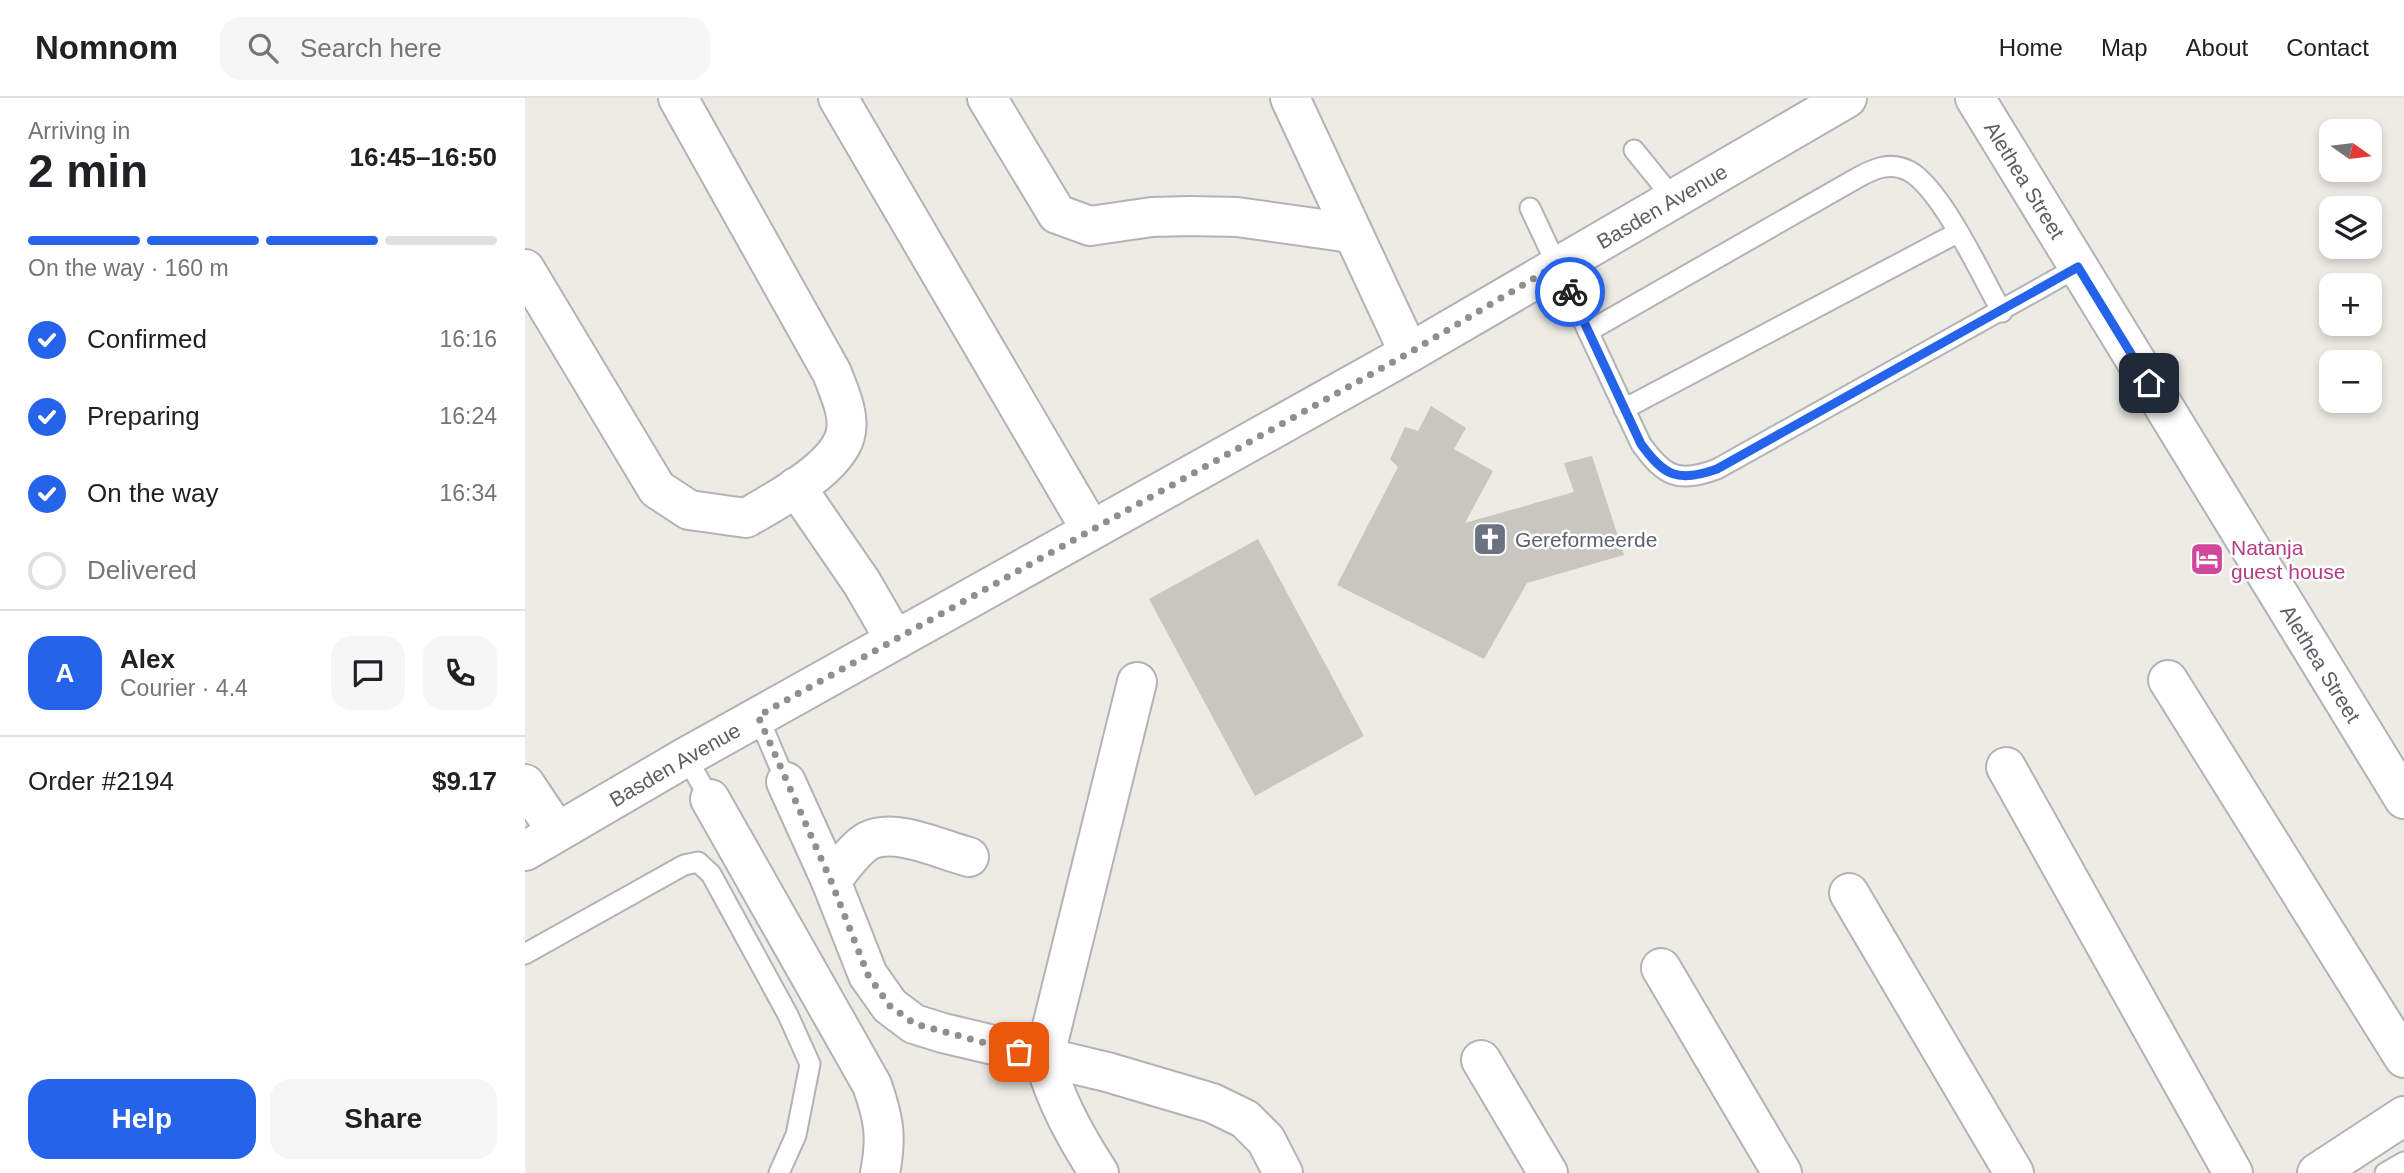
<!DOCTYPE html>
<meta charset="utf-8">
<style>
body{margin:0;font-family:Arial,sans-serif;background:#f6f6f6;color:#202124;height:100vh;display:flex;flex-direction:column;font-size:26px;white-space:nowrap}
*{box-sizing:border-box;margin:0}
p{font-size:23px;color:#757577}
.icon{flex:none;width:38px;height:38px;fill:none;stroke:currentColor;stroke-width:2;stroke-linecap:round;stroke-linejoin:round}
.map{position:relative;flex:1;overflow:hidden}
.sheet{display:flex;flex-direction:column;background:#fff;width:525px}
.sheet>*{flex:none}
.needle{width:46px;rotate:104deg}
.buttons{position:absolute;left:1794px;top:21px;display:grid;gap:14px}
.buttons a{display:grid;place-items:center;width:63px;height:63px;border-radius:14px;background:#fff;box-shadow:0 4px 10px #0003;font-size:35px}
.pin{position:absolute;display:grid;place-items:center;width:60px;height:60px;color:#fff;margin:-30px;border-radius:14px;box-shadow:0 4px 10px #0006}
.courier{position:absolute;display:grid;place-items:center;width:70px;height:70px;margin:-35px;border:5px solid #2563eb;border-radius:50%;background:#fff;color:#222;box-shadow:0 2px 9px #0007}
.headline em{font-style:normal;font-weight:600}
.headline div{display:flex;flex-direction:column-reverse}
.headline{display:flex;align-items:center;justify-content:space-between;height:119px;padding:0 28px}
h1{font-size:46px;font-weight:600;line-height:52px}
.bar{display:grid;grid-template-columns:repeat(4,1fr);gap:10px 7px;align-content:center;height:84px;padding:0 28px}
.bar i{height:9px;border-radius:5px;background:#e0e0e0}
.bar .selected{background:#2563eb}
.bar p{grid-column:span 4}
.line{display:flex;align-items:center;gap:18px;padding:0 28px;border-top:2px solid #e0e0e0}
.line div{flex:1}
.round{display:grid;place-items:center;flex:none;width:74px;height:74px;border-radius:21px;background:#f6f6f6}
ol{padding:0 28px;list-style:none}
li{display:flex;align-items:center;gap:21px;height:77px}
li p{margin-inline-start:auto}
li .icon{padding:7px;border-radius:50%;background:#2563eb;color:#fff;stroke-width:4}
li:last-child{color:#757577}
li i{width:38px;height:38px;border:4px solid #e0e0e0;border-radius:50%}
.button{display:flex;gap:14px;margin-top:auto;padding:14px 28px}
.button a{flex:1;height:80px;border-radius:21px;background:#2563eb;color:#fff;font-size:28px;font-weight:600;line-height:80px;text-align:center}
.button a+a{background:#f6f6f6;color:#202124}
header{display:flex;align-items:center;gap:42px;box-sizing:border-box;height:98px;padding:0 35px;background:#fff;border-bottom:2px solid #e0e0e0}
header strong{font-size:33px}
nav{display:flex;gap:38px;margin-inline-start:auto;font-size:24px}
.search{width:490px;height:63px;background:#f6f6f6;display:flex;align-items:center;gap:18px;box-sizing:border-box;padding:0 24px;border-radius:21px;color:#757577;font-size:26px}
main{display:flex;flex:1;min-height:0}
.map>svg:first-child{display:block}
.building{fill:#c8c6c0}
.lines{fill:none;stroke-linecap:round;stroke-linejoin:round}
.service-casing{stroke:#b1b3b7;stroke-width:23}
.minor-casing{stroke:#b1b3b7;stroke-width:42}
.service{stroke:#fff;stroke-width:19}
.minor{stroke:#fff;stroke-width:38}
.done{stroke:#8e8f90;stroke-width:7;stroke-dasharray:0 12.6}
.route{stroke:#2563eb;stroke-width:9}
.labels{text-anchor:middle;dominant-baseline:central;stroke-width:5;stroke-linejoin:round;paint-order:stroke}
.street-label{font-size:21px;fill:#5c5e62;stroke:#fff}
.worship-label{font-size:21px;fill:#5b616d;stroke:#fff;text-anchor:start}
.hotel-label{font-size:21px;fill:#b23c85;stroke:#fff;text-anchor:start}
</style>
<header>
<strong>Nomnom</strong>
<div class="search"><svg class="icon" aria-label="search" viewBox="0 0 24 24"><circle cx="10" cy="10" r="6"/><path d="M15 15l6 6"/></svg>Search here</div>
<nav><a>Home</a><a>Map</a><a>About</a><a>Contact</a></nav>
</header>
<main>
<section class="sheet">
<div class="headline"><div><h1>2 min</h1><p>Arriving in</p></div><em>16:45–16:50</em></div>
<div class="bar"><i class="selected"></i><i class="selected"></i><i class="selected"></i><i></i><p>On the way · 160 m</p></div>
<ol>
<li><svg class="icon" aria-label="check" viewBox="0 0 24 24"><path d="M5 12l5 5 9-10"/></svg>Confirmed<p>16:16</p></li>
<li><svg class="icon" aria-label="check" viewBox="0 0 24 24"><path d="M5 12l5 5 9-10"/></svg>Preparing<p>16:24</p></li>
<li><svg class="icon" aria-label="check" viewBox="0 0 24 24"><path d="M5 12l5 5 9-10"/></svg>On the way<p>16:34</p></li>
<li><i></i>Delivered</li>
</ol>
<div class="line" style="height:126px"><b class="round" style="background:#2563eb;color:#fff">A</b><div><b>Alex</b><p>Courier · 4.4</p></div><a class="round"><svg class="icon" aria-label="chat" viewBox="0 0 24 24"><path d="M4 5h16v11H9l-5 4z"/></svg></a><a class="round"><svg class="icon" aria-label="phone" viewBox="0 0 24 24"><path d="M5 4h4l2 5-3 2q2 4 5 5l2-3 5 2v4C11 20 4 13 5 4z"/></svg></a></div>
<div class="line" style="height:91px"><div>Order #2194</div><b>$9.17</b></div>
<div class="button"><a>Help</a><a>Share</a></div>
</section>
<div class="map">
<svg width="1879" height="1075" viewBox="0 0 1879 1075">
<rect width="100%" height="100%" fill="#ecebe4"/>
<g class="building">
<path d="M 906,308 L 941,330 L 929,351 L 968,373 L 940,425 L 1049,394 L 1039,365 L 1067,358 L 1099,457 L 1002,485 L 959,561 L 812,487 L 873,369 L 865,361 L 880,329 L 893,333 Z"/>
<path d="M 733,441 L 839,638 L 730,698 L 624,501 Z"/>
</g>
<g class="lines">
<g class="service-casing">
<g id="service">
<path d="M 1109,52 L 1148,100"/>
<path d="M 1005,110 L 1116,346 C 1139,378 1153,386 1192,371 L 1553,169"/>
<path d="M 1064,233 L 1332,80 C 1348,71 1365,63 1384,73 C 1417,91 1457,179 1477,214"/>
<path d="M 1099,311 L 1432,135"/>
<path d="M 233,618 L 261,684"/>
<path d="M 161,659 L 185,701"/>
<path d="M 0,856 L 159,767 L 173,764 L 186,776 L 263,917 L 285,966 L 271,1037 L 254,1075"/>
<path d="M 1860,1075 L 1879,1064"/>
</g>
</g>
<g class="minor-casing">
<g id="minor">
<path d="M 313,0 L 566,432"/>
<path d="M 462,0 L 532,116 L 565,128 L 627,119 L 665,118 L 712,119 L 826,135"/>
<path d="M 765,0 L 884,255"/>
<path id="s1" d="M 1450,0 L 1879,701"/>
<path d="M 0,171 L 132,391 L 164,412 L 221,420 C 250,403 310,372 320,338 C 326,318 314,294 307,275 L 153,0"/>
<path d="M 271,389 L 337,485 L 370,542"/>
<path d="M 1643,582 L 1879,960"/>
<path d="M 1481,669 L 1708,1075"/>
<path d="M 261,684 L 306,783 L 343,877 L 365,908 L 389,926 L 418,935 L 582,974 L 687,1005 L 720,1021 L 741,1042 L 758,1075"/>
<path d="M 0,686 L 32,734"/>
<path d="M 185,701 L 347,987 C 359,1021 362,1039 355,1075"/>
<path id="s2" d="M 0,753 L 161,659 L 884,255 L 1322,0"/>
<path d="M 306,783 C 316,771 329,751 343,743 C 371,729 416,752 444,759"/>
<path d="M 1324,795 L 1489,1075"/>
<path d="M 1136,870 L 1257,1075"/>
<path d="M 956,962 L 1023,1075"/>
<path d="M 574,1075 C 550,1038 531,1003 519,961 L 612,584"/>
<path d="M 1792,1075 L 1879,1018"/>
</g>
</g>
<use href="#service" class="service"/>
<use href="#minor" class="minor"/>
</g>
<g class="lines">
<path class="done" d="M 494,954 L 390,926 L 365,908 L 343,877 L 306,783 L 233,618 L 884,255 L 1033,166 L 1045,194"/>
<path class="route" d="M 1045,194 L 1116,346 C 1139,378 1153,385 1192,371 L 1553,169 L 1624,285"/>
</g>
<defs>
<g id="church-square" transform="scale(1.75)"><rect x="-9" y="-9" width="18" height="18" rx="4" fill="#6b7280" stroke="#fff"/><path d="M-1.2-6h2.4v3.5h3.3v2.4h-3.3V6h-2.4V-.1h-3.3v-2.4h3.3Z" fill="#fff"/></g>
<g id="hotel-square" transform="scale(1.75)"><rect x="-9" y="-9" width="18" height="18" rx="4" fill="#d1479c" stroke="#fff"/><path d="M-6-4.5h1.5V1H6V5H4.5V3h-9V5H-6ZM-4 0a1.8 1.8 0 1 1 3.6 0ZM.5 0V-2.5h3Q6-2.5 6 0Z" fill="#fff"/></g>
</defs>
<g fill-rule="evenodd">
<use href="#church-square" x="965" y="441"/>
<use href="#hotel-square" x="1682" y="461"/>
</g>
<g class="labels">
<g class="street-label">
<text stroke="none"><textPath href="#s1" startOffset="96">Alethea Street</textPath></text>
<text stroke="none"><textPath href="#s2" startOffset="1307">Basden Avenue</textPath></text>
<text stroke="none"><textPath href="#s1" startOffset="663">Alethea Street</textPath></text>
<text stroke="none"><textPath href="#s2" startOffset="173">Basden Avenue</textPath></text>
</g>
<g class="worship-label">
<text x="990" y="441">Gereformeerde</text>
</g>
<g class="hotel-label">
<text x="1706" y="449">Natanja<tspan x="1706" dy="24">guest house</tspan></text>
</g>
</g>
</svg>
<div class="buttons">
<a><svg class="needle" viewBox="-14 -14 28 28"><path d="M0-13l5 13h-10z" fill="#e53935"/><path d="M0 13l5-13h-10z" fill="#757577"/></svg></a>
<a><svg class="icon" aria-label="layers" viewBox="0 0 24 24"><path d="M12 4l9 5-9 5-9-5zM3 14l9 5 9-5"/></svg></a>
<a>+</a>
<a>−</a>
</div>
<div class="pin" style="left:494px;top:954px;background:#ea580c"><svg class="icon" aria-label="bag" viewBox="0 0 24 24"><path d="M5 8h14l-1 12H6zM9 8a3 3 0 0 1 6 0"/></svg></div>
<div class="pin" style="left:1624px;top:285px;background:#1f2937"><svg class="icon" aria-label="home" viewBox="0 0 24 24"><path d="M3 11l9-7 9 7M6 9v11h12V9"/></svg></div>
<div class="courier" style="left:1045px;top:194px"><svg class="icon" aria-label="bike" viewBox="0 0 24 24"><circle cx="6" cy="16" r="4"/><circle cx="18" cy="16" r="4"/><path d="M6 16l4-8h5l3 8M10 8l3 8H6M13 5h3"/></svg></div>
</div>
</main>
